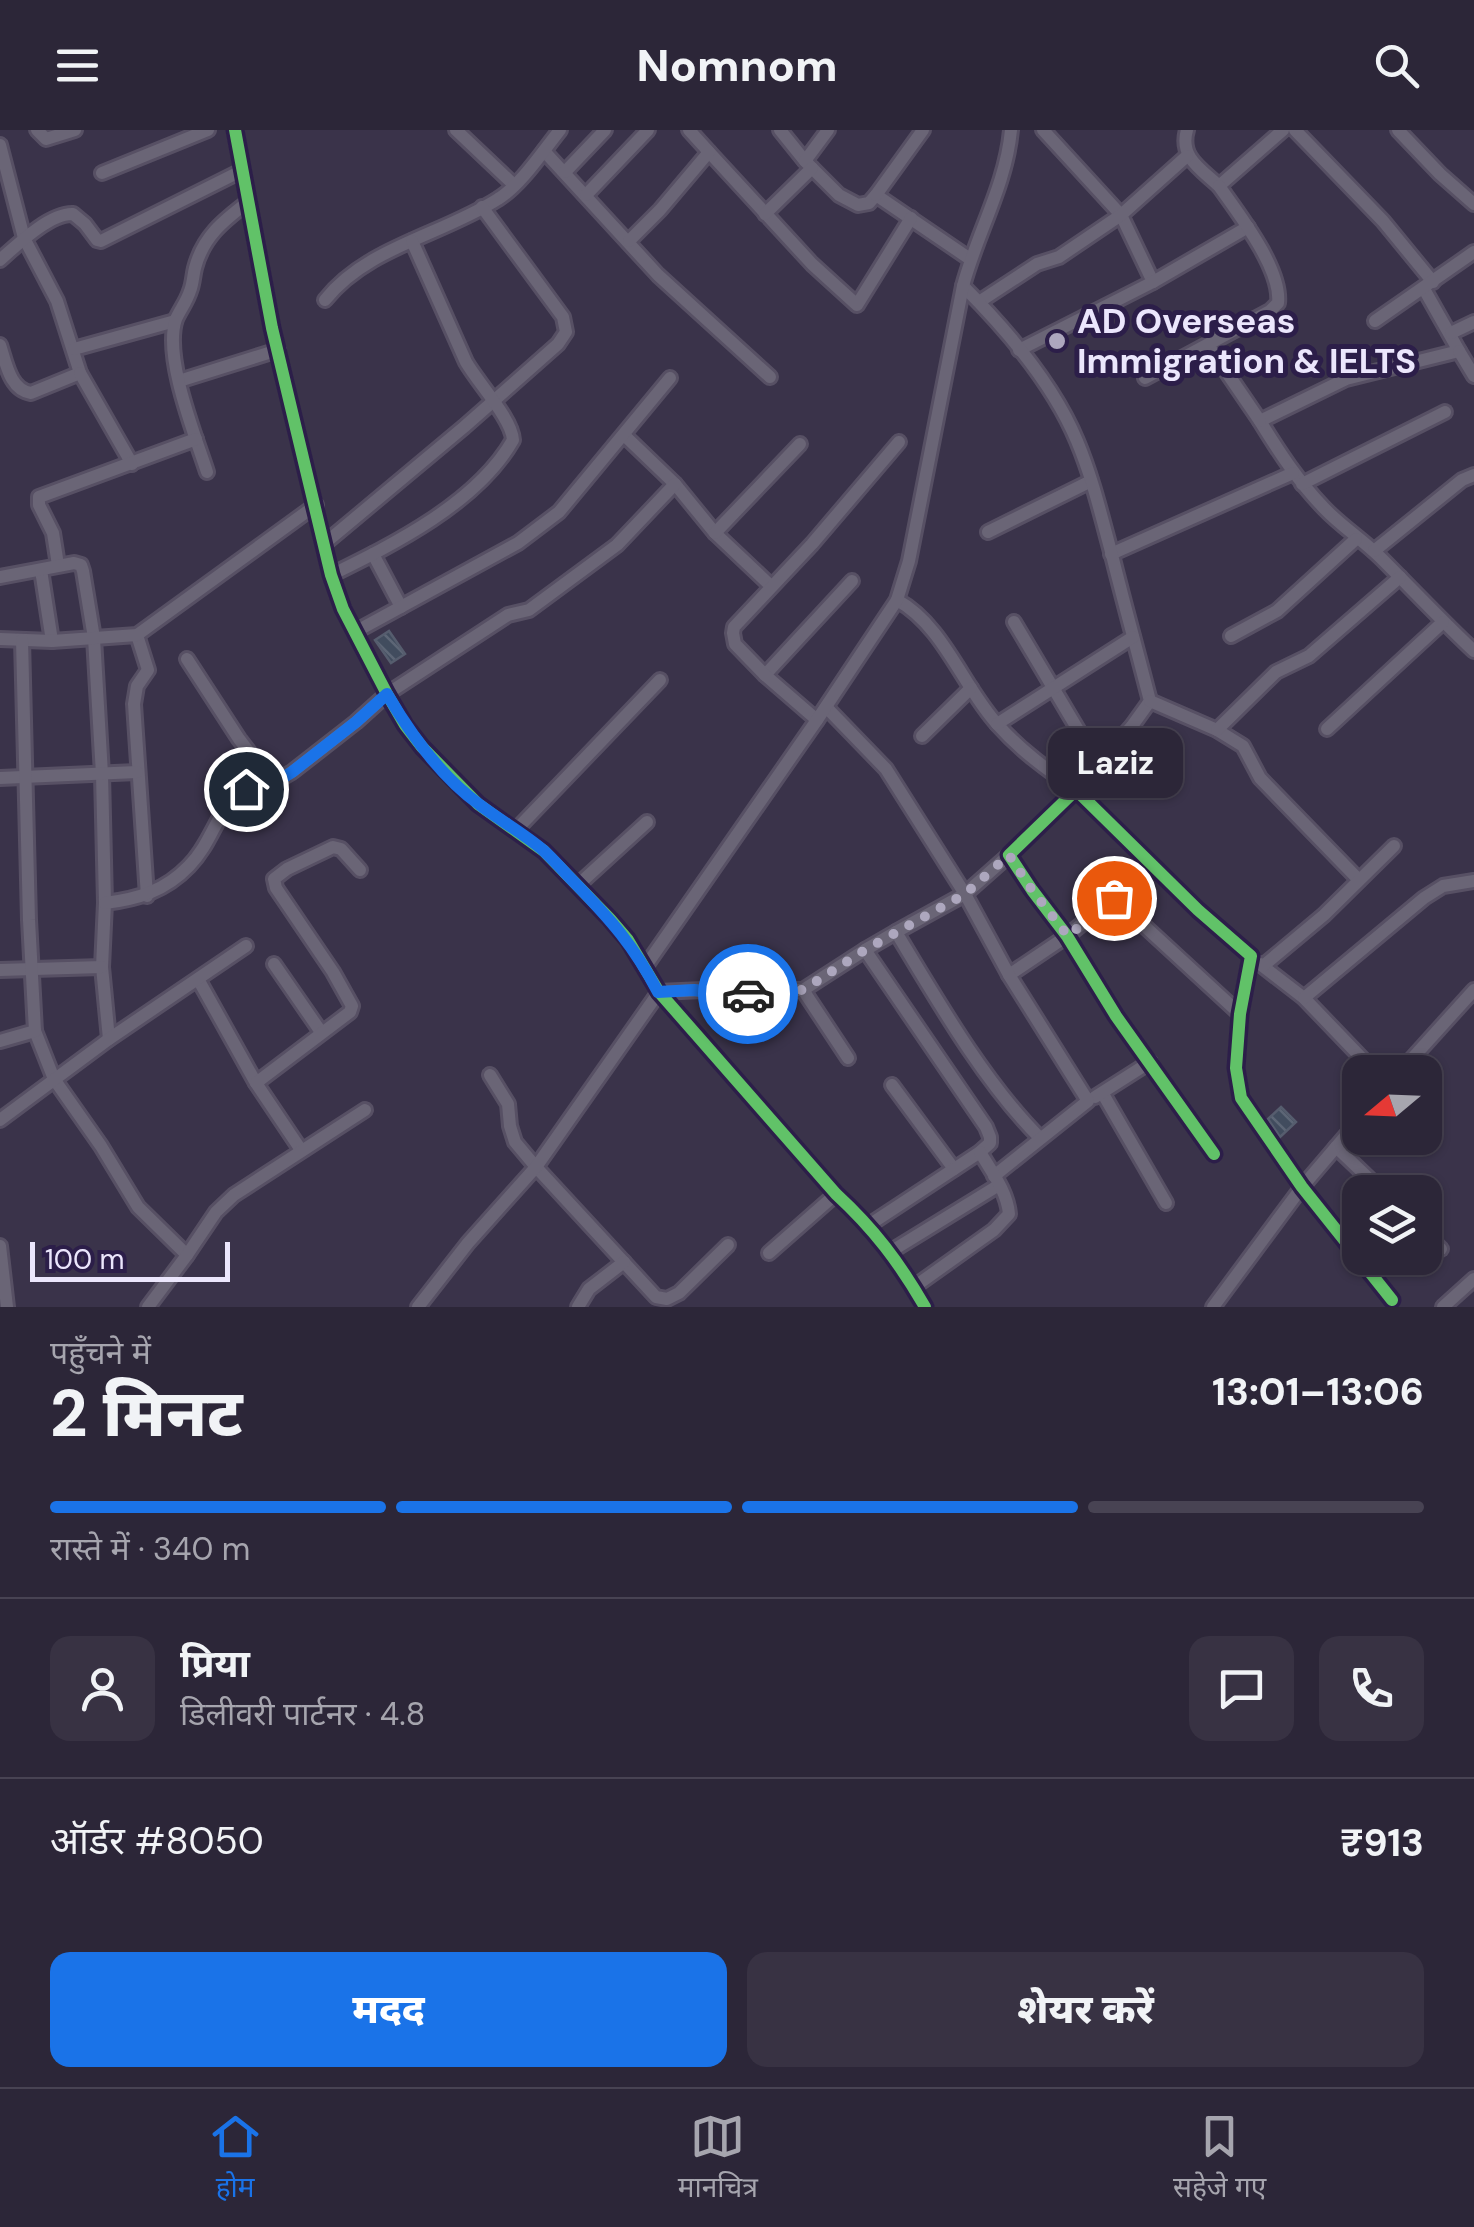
<!DOCTYPE html>
<html lang="hi">
<meta charset="utf-8">
<style>
body{margin:0;font-family:"DM Sans","Noto Sans Devanagari",sans-serif;background:#383243;color:#f1f3f6;height:100vh;display:flex;flex-direction:column;font-size:38px;white-space:nowrap}
*{box-sizing:border-box;margin:0}
p{font-size:32px;color:#a6a5ae}
.icon{flex:none;width:55px;height:55px;fill:none;stroke:currentColor;stroke-width:2;stroke-linecap:round;stroke-linejoin:round}
.map{position:relative;height:1177px;overflow:hidden}
.sheet{display:flex;flex-direction:column;background:#2c2638;flex:1}
.sheet>*{flex:none}
.needle{width:65px;rotate:251deg}
.tools{position:absolute;left:1342px;top:925px;display:grid;gap:20px}
.tools a{display:grid;place-items:center;width:100px;height:100px;border-radius:20px;background:#2c2638;box-shadow:0 2px 8px #0004,0 0 0 2px #484353;font-size:50px}
.scale{position:absolute;left:30px;bottom:25px;width:200px;box-sizing:border-box;padding-left:10px;border:5px solid #ebe6fc;border-top:0;font-size:28px;line-height:35px;white-space:nowrap;color:#ebe6fc;-webkit-text-stroke:8px #2c1e49;paint-order:stroke}
.pin{position:absolute;display:grid;place-items:center;width:85px;height:85px;color:#fff;margin:-42px;border:5px solid #fff;border-radius:50%;box-shadow:0 2px 10px #0007}
.courier{position:absolute;display:grid;place-items:center;width:100px;height:100px;margin:-50px;border:8px solid #1a73e8;border-radius:50%;background:#fff;color:#222;box-shadow:0 2px 12px #0007}
.bubble{position:absolute;height:70px;border-radius:20px;background:#2c2638;box-shadow:0 2px 8px #0004,0 0 0 2px #484353;font-size:32px;font-weight:800;line-height:70px;text-align:center}
.head em{font-style:normal;font-weight:800}
.head div{display:flex;flex-direction:column-reverse}
.head{display:flex;align-items:center;justify-content:space-between;height:170px;padding:0 50px}
h1{font-size:65px;font-weight:800;line-height:75px}
.bar{display:grid;grid-template-columns:repeat(4,1fr);gap:15px 10px;align-content:center;height:120px;padding:0 50px}
.bar i{height:12px;border-radius:8px;background:#484353}
.bar .current{background:#1a73e8}
.bar p{grid-column:span 4}
.line{display:flex;align-items:center;gap:25px;padding:0 50px;border-top:2px solid #484353}
.line div{flex:1}
.round{display:grid;place-items:center;flex:none;width:105px;height:105px;border-radius:20px;background:#383243}
.cta{display:flex;gap:20px;margin-top:auto;padding:20px 50px}
.cta a{flex:1;height:115px;border-radius:20px;background:#1a73e8;color:#fff;font-size:40px;font-weight:800;line-height:115px;text-align:center}
.cta a+a{background:#383243;color:#f1f3f6}
header{display:flex;justify-content:space-between;align-items:center;height:130px;padding:0 50px;background:#2c2638;font-size:45px;font-weight:800}
.dock{display:flex;justify-content:space-around;align-items:center;height:140px;border-top:2px solid #484353;background:#2c2638;font-size:28px;color:#a6a5ae}
.dock a{display:grid;justify-items:center;gap:5px}
.dock .current{color:#1a73e8}
.map>svg:first-child{display:block}
.building{fill:url(#building-back-hatch);stroke:#565d6e;stroke-width:2.5}
.lines{fill:none;stroke-linecap:round;stroke-linejoin:round}
.street-casing{stroke:#575064;stroke-width:18}
.street{stroke:#6a6576;stroke-width:12}
.cycleway-casing{stroke:#2c1e49;stroke-width:19}
.cycleway{stroke:#61c268;stroke-width:12}
.done{stroke:#ada7be;stroke-width:10;stroke-dasharray:0 18}
.route{stroke:#1a73e8;stroke-width:12}
.poi-dot{fill:#ada7be;stroke:#2c1e49;stroke-width:4}
.labels{text-anchor:middle;dominant-baseline:central;stroke-width:10;stroke-linejoin:round;paint-order:stroke}
.poi-label{font-size:35px;font-weight:bold;fill:#ebe6fc;stroke:#2c1e49;text-anchor:start}
</style>
<header><svg class="icon" aria-label="menu" viewBox="0 0 24 24"><path d="M4 6h16M4 12h16M4 18h16"/></svg>Nomnom<svg class="icon" aria-label="search" viewBox="0 0 24 24"><circle cx="10" cy="10" r="6"/><path d="M15 15l6 6"/></svg></header>
<div class="map">
<svg width="1474" height="1177" viewBox="0 0 1474 1177">
<defs>
<pattern id="building-back-hatch" width="6" height="6" patternUnits="userSpaceOnUse" patternTransform="scale(2.5)"><rect width="6" height="6" fill="#414c5e"/><path d="M-1 5l2 2M0 0l6 6M5-1l2 2" fill="none" stroke="#5d6676"/></pattern>
</defs>
<rect width="100%" height="100%" fill="#3a334a"/>
<g class="building">
<path d="M 389,501 L 405,524 L 391,533 L 375,510 Z"/>
<path d="M 1281,977 L 1296,992 L 1280,1007 L 1268,989 Z"/>
</g>
<g class="lines">
<g class="street-casing">
<g id="street">
<path d="M 37,0 L 46,9 L 75,0"/>
<path d="M 235,0 L 272,198 L 331,445 L 343,479 L 387,564 L 405,595 L 422,617 L 478,674 L 544,721 L 610,789 L 628,810 L 659,862 L 836,1064 C 874,1099 899,1132 925,1177"/>
<path d="M 456,0 L 514,55"/>
<path d="M 780,0 L 805,31"/>
<path d="M 828,0 L 805,31 L 839,65 L 858,75 L 869,73 L 876,65 L 970,129"/>
<path d="M 1043,0 L 1121,85 L 1153,152"/>
<path d="M 1187,0 C 1179,27 1201,39 1219,56 L 1283,0"/>
<path d="M 1295,0 L 1383,91 L 1433,152"/>
<path d="M 1398,0 L 1440,44 L 1474,74"/>
<path d="M 0,15 L 24,108 L 57,171 L 80,243 L 31,263 C 10,260 6,233 0,215"/>
<path d="M 544,21 L 658,145 L 770,247"/>
<path d="M 709,22 L 812,134 L 857,175 L 911,88"/>
<path d="M 565,42 L 605,0"/>
<path d="M 102,43 L 208,0"/>
<path d="M 586,65 L 648,0"/>
<path d="M 876,65 L 923,0"/>
<path d="M 765,84 L 812,38"/>
<path d="M 629,111 L 660,80 L 709,22 L 689,0"/>
<path d="M 0,130 C 18,114 50,83 73,84 L 85,94 L 97,110 L 101,111 L 241,41"/>
<path d="M 1424,159 L 1459,221 L 1346,249 L 1260,291 C 1279,322 1298,351 1324,378 C 1341,396 1363,410 1381,428 C 1412,459 1442,491 1474,521"/>
<path d="M 325,170 C 367,117 442,105 498,69 C 521,55 543,21 560,0"/>
<path d="M 979,172 L 1037,134 L 1059,127 L 1121,85 L 1187,26"/>
<path d="M 1375,191 L 1474,122"/>
<path d="M 1451,203 L 1474,192"/>
<path d="M 1208,215 L 1260,291"/>
<path d="M 74,219 L 175,191"/>
<path d="M 1019,220 L 1153,152 L 1248,97"/>
<path d="M 1459,221 L 1474,246"/>
<path d="M 80,243 L 132,334"/>
<path d="M 1145,248 L 1270,181 L 1278,173 C 1282,139 1238,83 1219,56"/>
<path d="M 179,251 L 278,220"/>
<path d="M 624,305 L 675,354 L 715,403 L 771,456"/>
<path d="M 207,342 C 195,305 163,226 176,189 C 180,180 187,171 190,161 C 193,154 193,146 195,138 C 203,107 223,91 248,72"/>
<path d="M 1302,354 L 1445,282"/>
<path d="M 988,402 L 1091,351"/>
<path d="M 715,403 L 800,314"/>
<path d="M 324,414 L 464,297 L 558,214 L 566,202 L 563,187 L 482,77"/>
<path d="M 1374,421 L 1462,350 L 1474,345"/>
<path d="M 373,424 L 401,477"/>
<path d="M 1111,424 L 1293,343"/>
<path d="M 58,435 L 53,403 L 39,375 L 39,367 L 196,309"/>
<path d="M 41,440 L 52,511"/>
<path d="M 331,445 C 394,414 477,373 513,310 C 512,289 478,253 466,232 L 412,111"/>
<path d="M 0,447 L 74,433 L 81,435 L 83,441 L 94,508 L 102,644 L 105,773 L 102,837 L 109,909"/>
<path d="M 897,470 C 944,496 963,557 998,595 C 1021,621 1048,640 1076,660 L 1132,596 L 1150,571 C 1138,524 1125,477 1113,429 C 1102,389 1093,349 1077,311 C 1053,253 1007,200 963,156"/>
<path d="M 1014,492 L 1099,635"/>
<path d="M 355,502 L 518,413 L 559,382 L 670,248"/>
<path d="M 137,505 L 148,540 L 137,556 L 134,574 L 147,766"/>
<path d="M 1231,506 L 1277,481 L 1356,409"/>
<path d="M 0,509 L 52,511 L 137,505 L 316,375"/>
<path d="M 187,529 L 239,609 L 273,653 L 292,642 L 356,592 L 387,564 L 508,485 L 529,480 L 617,415 L 675,354"/>
<path d="M 765,545 L 852,451"/>
<path d="M 1150,571 L 1217,600 L 1243,616 L 1260,648 L 1359,750"/>
<path d="M 826,577 L 886,639 L 965,764 L 896,802 C 937,870 984,952 1040,1008"/>
<path d="M 817,590 L 765,545 L 735,514 L 733,503 L 734,497 L 812,414 L 899,312"/>
<path d="M 997,594 L 1133,507"/>
<path d="M 1327,599 L 1443,492"/>
<path d="M 1217,600 L 1276,542 L 1309,526 L 1400,447"/>
<path d="M 922,606 L 971,558"/>
<path d="M 0,648 L 137,642"/>
<path d="M 516,700 L 660,550"/>
<path d="M 578,755 L 647,692"/>
<path d="M 1114,768 L 1240,884"/>
<path d="M 105,773 C 138,769 165,761 189,736 C 222,702 215,660 273,653"/>
<path d="M 274,834 L 321,902"/>
<path d="M 1260,834 L 1304,868 L 1375,942"/>
<path d="M 1263,836 L 1324,785 L 1394,716"/>
<path d="M 645,837 L 817,590 L 897,470 L 909,431 L 963,156 C 977,103 1006,55 1011,0"/>
<path d="M 0,840 L 102,837"/>
<path d="M 1009,845 L 1067,806 L 1114,768 L 1144,728"/>
<path d="M 198,849 L 256,953"/>
<path d="M 803,860 L 848,928"/>
<path d="M 1304,868 L 1424,768 L 1443,756 L 1474,751"/>
<path d="M 35,901 L 54,949 L 101,1016 L 138,1077 L 187,1125"/>
<path d="M 0,911 L 35,901 L 29,790 L 22,510"/>
<path d="M 1400,942 L 1474,860"/>
<path d="M 490,945 L 508,974 L 510,996 L 515,1012 L 536,1037 L 656,1167 L 667,1169 L 679,1163 L 728,1115"/>
<path d="M 892,955 L 954,1039"/>
<path d="M 1103,964 L 1166,1073"/>
<path d="M 1095,967 L 1150,932"/>
<path d="M 0,990 L 109,909 L 246,816"/>
<path d="M 1336,1017 L 1383,1062"/>
<path d="M 301,1020 L 256,953 L 350,882 L 352,876 L 333,842 L 276,758 L 274,749 L 287,739 L 333,717 L 341,719 L 360,740"/>
<path d="M 1214,1024 L 1116,886 L 1067,806 L 1032,760 L 1009,725 L 1076,660 L 1198,780 L 1251,826 L 1240,884 L 1236,938 L 1241,968 L 1302,1057 L 1392,1170"/>
<path d="M 994,1046 L 1088,971 L 1009,845 L 965,764 L 1009,725"/>
<path d="M 869,1095 L 980,1022 L 990,1013 L 990,1007 L 986,997 L 865,820 L 896,802"/>
<path d="M 1425,1103 L 1441,1119"/>
<path d="M 0,1116 L 7,1177"/>
<path d="M 890,1122 L 999,1055"/>
<path d="M 769,1123 L 836,1064"/>
<path d="M 914,1157 L 994,1100 L 1009,1084 C 1007,1061 991,1041 980,1022"/>
<path d="M 148,1177 L 187,1125 L 216,1082 L 234,1065 L 365,980"/>
<path d="M 418,1177 L 468,1113 L 536,1037 L 659,862 L 703,860 L 735,866 L 761,860 L 803,860 L 865,820"/>
<path d="M 578,1177 L 589,1159 L 624,1132"/>
<path d="M 1213,1177 L 1302,1057 L 1360,989"/>
<path d="M 1443,1177 L 1474,1149"/>
</g>
</g>
<use href="#street" class="street"/>
<g class="cycleway-casing">
<g id="cycleway">
<path d="M 235,0 L 272,198 L 331,445 L 343,479 L 387,564 L 405,595 L 422,617 L 478,674 L 544,721 L 610,789 L 628,810 L 659,862 L 836,1064 C 874,1099 899,1132 925,1177"/>
<path d="M 1214,1024 L 1116,886 L 1067,806 L 1032,760 L 1009,725 L 1076,660 L 1198,780 L 1251,826 L 1240,884 L 1236,938 L 1241,968 L 1302,1057 L 1392,1170"/>
</g>
</g>
<use href="#cycleway" class="cycleway"/>
</g>
<g class="lines">
<path class="done" d="M 748,864 L 761,860 L 803,860 L 865,820 L 965,764 L 1009,725 L 1032,760 L 1068,806 L 1114,768"/>
<path class="route" d="M 246,659 L 273,654 L 292,642 L 356,592 L 387,564 C 411,605 441,647 480,675 C 501,691 523,703 543,720 C 554,730 564,742 575,753 C 611,790 634,816 658,862 L 694,860 L 734,866 L 748,864"/>
</g>
<circle class="poi-dot" cx="1057" cy="211" r="10"/>
<g class="labels">
<g class="poi-label">
<text x="1077" y="191">AD Overseas<tspan x="1077" dy="40">Immigration &amp; IELTS</tspan></text>
</g>
</g>
</svg>
<div class="tools">
<a><svg class="needle" viewBox="-14 -14 28 28"><path d="M0-13l5 13h-10z" fill="#e53935"/><path d="M0 13l5-13h-10z" fill="#a6a5ae"/></svg></a>
<a><svg class="icon" aria-label="layers" viewBox="0 0 24 24"><path d="M12 4l9 5-9 5-9-5zM3 14l9 5 9-5"/></svg></a>
</div>
<div class="scale">100 m</div>
<div class="pin" style="left:1114px;top:768px;background:#ea580c"><svg class="icon" aria-label="bag" viewBox="0 0 24 24"><path d="M5 8h14l-1 12H6zM9 8a3 3 0 0 1 6 0"/></svg></div>
<div class="pin" style="left:246px;top:659px;background:#1f2937"><svg class="icon" aria-label="home" viewBox="0 0 24 24"><path d="M3 11l9-7 9 7M6 9v11h12V9"/></svg></div>
<div class="courier" style="left:748px;top:864px"><svg class="icon" aria-label="car" viewBox="0 0 24 24"><path d="M5 17H2v-5l4-1 3-4h7l3 4 3 1v5h-3M9 17h6M6 11h13"/><circle cx="7" cy="17" r="2"/><circle cx="17" cy="17" r="2"/></svg></div>
<div class="bubble" style="left:1048px;top:598px;width:135px">Laziz</div>
</div>
<section class="sheet">
<div class="head"><div><h1>2 मिनट</h1><p>पहुँचने में</p></div><em>13:01–13:06</em></div>
<div class="bar"><i class="current"></i><i class="current"></i><i class="current"></i><i></i><p>रास्ते में · 340 m</p></div>
<div class="line" style="height:180px"><a class="round"><svg class="icon" aria-label="person" viewBox="0 0 24 24"><circle cx="12" cy="8" r="4"/><path d="M4 21q1-7 8-7t8 7"/></svg></a><div><b>प्रिया</b><p>डिलीवरी पार्टनर · 4.8</p></div><a class="round"><svg class="icon" aria-label="chat" viewBox="0 0 24 24"><path d="M4 5h16v11H9l-5 4z"/></svg></a><a class="round"><svg class="icon" aria-label="phone" viewBox="0 0 24 24"><path d="M5 4h4l2 5-3 2q2 4 5 5l2-3 5 2v4C11 20 4 13 5 4z"/></svg></a></div>
<div class="line" style="height:130px"><div>ऑर्डर #8050</div><b>₹913</b></div>
<div class="cta"><a>मदद</a><a>शेयर करें</a></div>
</section>
<nav class="dock">
<a class="current"><svg class="icon" aria-label="home" viewBox="0 0 24 24"><path d="M3 11l9-7 9 7M6 9v11h12V9"/></svg>होम</a>
<a><svg class="icon" aria-label="map" viewBox="0 0 24 24"><path d="M3 6l6-2 6 2 6-2v14l-6 2-6-2-6 2zM9 4v14M15 6v14"/></svg>मानचित्र</a>
<a><svg class="icon" aria-label="saved" viewBox="0 0 24 24"><path d="M7 4h10v16l-5-4-5 4z"/></svg>सहेजे गए</a>
</nav>
